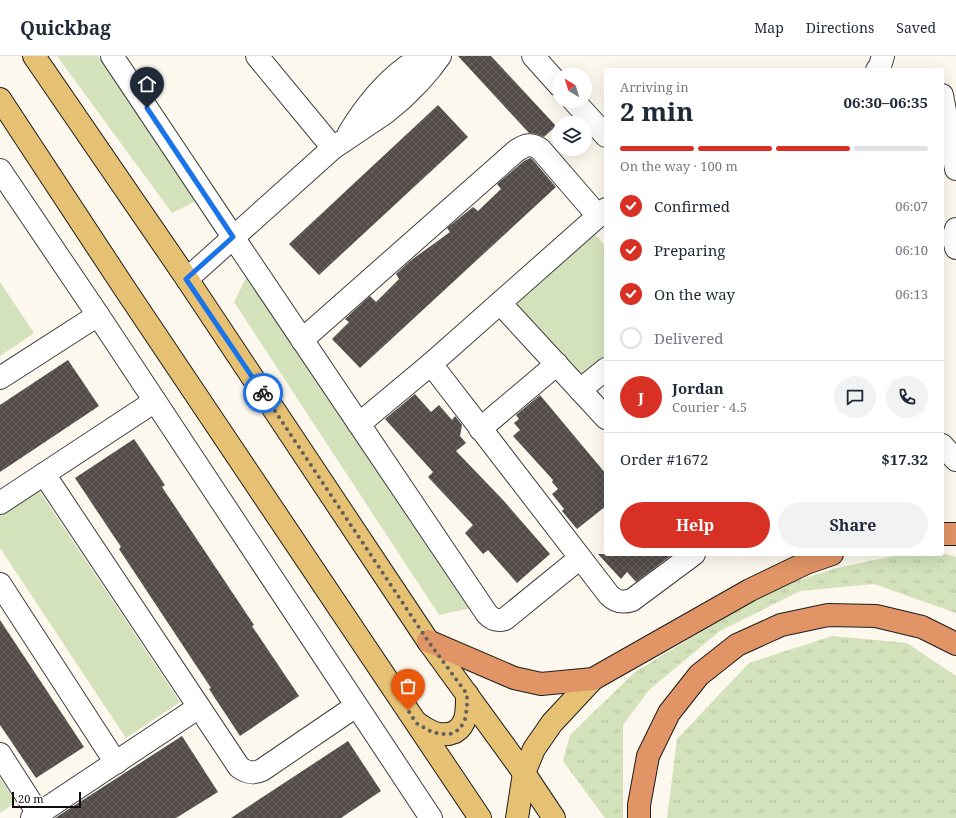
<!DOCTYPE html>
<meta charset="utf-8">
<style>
body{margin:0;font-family:"Noto Serif",serif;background:#f2f2f3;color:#1f2937;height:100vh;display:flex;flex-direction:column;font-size:15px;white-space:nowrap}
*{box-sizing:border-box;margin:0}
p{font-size:13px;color:#747a83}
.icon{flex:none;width:22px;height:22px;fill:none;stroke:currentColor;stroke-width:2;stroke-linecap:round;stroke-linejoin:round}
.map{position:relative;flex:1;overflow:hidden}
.drawer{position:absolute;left:604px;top:12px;width:340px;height:488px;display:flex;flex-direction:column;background:#fff;border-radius:4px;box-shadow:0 4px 16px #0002}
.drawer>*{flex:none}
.needle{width:26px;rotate:322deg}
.fabs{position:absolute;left:552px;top:12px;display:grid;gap:8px}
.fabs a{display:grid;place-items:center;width:40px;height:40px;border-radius:50%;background:#fff;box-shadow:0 4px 16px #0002;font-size:20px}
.scale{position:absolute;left:12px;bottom:10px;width:69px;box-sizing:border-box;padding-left:4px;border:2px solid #0c0c0c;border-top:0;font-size:11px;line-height:14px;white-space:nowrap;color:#0c0c0c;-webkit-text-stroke:3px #fff;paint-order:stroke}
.pin{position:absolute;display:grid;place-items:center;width:34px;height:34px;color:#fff;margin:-41px -17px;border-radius:50% 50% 50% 0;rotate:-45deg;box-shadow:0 0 4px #0007}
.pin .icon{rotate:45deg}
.courier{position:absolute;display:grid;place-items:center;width:40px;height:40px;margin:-20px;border:3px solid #1a73e8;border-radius:50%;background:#fff;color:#222;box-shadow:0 1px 5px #0007}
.headline em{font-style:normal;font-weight:700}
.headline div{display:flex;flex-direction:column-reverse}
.headline{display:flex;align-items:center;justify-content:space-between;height:68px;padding:0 16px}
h1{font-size:26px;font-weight:700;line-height:30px}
.bar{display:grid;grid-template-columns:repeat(4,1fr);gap:6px 4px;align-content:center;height:48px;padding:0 16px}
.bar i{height:5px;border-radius:3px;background:#e0e1e3}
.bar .selected{background:#d93025}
.bar p{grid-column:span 4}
.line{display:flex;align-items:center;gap:10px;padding:0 16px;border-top:1px solid #e0e1e3}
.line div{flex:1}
.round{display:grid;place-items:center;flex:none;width:42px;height:42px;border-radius:21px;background:#f2f2f3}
ol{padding:0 16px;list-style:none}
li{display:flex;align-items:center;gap:12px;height:44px}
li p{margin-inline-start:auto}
li .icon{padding:4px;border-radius:50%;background:#d93025;color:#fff;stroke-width:4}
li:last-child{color:#747a83}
li i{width:22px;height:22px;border:2px solid #e0e1e3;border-radius:50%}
.primary-button{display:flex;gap:8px;margin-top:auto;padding:8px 16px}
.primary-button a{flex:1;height:46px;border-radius:24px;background:#d93025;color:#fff;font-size:16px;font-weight:700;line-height:46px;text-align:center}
.primary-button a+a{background:#f2f2f3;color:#1f2937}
header{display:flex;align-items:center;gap:24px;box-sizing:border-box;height:56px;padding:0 20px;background:#fff;border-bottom:1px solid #e0e1e3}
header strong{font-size:19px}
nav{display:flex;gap:22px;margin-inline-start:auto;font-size:14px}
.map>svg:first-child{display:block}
.grass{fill:url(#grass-tufts)}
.park{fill:#d3e2bb}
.building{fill:url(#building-cross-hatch)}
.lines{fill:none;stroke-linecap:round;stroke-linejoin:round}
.minor-casing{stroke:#3f3f3f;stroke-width:24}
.tertiary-casing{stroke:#3f3f3f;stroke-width:24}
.primary-casing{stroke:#1d1d1d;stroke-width:24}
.motorway-casing{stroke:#1d1d1d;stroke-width:24}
.minor{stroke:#fff;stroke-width:22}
.tertiary{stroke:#fff;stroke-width:22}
.primary{stroke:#e6c073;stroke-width:22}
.motorway{stroke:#e19466;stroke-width:22}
.done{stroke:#605f5b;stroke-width:4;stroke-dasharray:0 7.2}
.route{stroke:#1a73e8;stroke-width:5}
</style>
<header>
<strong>Quickbag</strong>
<nav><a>Map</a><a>Directions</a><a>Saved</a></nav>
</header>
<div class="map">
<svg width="956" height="762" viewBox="0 0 956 762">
<defs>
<pattern id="grass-tufts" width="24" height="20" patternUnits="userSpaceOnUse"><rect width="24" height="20" fill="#d3e2bb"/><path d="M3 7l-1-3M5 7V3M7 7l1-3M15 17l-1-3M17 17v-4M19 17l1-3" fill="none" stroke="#b4c1a0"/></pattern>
<pattern id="building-cross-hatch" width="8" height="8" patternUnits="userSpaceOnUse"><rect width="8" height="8" fill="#534c49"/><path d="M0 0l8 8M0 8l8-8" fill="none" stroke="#67615f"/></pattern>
</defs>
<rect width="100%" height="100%" fill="#fcf8ed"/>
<g class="grass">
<path d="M 942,497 L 956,501 L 956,557 L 874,528 L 800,535 L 720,575 L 649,634 L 623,669 L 623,762 L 605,762 L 563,705 L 570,679 L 635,616 L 772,533 L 836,512 L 904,498 Z"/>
<path d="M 832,580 L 907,587 L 956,620 L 956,762 L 667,762 L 677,683 L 749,607 Z"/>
</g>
<g class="park">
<path d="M 57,0 L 98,0 L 200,143 L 172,157 Z"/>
<path d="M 590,173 L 606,191 L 606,306 L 583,327 L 510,243 Z"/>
<path d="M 251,212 L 485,549 L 439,559 L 234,246 Z"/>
<path d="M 0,226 L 34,277 L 0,300 Z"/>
<path d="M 36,430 L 180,646 L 126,682 L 0,492 L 0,454 Z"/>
<path d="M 0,722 L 16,746 L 0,757 Z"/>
</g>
<g class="building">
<path d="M 458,0 L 491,0 L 556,70 L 544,81 L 537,78 L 529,77 Z"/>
<path d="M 438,49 L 468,81 L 319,219 L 289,188 Z"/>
<path d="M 530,102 L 532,103 L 556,131 L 360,312 L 332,283 L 349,266 L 345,263 L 370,240 L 376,246 L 399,223 L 396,218 L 410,205 L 450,176 L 447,172 L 473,151 L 478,155 L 501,133 L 497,128 L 524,105 Z"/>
<path d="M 68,304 L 99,350 L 0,416 L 0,349 Z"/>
<path d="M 415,338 L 431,356 L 439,349 L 452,364 L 455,360 L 462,369 L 460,380 L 466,387 L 456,395 L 503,444 L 550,498 L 517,527 L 488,494 L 483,498 L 465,477 L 473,469 L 428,421 L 433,416 L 385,363 Z"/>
<path d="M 540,339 L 606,418 L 606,450 L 577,473 L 562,455 L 564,453 L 552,438 L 558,433 L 552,426 L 553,424 L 513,380 L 520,374 L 514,367 L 519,363 L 516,359 Z"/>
<path d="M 134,383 L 165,429 L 162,431 L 254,569 L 252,570 L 299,640 L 240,680 L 209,633 L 211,632 L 119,493 L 121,491 L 75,422 Z"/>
<path d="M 598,498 L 673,498 L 636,526 L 627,516 L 621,523 Z"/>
<path d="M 0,564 L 84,691 L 36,722 L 0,669 Z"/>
<path d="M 182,680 L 218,736 L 176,762 L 55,762 Z"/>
<path d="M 348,685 L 381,735 L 341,762 L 231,762 Z"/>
</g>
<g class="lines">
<g class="minor-casing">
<g id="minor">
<path d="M 112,0 L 233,181 L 487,558 C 493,564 497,565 505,563 L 580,502"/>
<path d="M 257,0 L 333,92"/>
<path d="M 533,0 L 559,29"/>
<path d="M 877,14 L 880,10 L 883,0"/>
<path d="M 942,39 L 956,113"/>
<path d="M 574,45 L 606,80"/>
<path d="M 956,173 C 953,179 954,185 956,192"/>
<path d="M 500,247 L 606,362"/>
<path d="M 302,284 L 516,95 C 525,89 532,86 541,94 L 598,160"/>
<path d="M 431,308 L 609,539 C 616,546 623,547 632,544 L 694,498"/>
<path d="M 0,322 L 98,259"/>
<path d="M 580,334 L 606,313"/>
<path d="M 359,368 L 431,308 L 606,153"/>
<path d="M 480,373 L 557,308"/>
<path d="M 942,389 L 956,404"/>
<path d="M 44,418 L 239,711 C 247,717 253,718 262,714 L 356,650"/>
<path d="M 0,447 L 155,345"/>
<path d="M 0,528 L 116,707"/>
<path d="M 0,698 L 41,762"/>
<path d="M 32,762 L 199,651"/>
</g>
</g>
<g class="tertiary-casing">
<g id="tertiary">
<path d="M 349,77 C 364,52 382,29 406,11 C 412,7 419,4 425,0"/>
<path d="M 0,114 L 98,259 L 431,762"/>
<path d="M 187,223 L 333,92 L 385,57 L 403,42 L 419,26 L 431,12 L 440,0"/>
</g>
</g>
<g class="primary-casing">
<g id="primary">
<path d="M 34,0 L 187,223 L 428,585 L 524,717 L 554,762"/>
<path d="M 0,43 L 123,230 L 480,762"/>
<path d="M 417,667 C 423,671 431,677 439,678 C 445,679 450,678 455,676 C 468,668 467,652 467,638"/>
<path d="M 517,762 L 524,717 L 534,693 L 552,667 L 593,623"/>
</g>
</g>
<g class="motorway-casing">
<g id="motorway">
<path d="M 942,478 L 956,478"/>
<path d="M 428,585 L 514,622 L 541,628 L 593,623 L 750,534 L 806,507 L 832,498"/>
<path d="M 639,762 L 639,749 L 648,700 L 669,657 L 699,619 L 737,589 L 781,569 L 828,559 L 876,560 L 922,571 L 956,588"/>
</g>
</g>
<use href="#minor" class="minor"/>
<use href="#tertiary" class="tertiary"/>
<use href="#primary" class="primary"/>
<use href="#motorway" class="motorway"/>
</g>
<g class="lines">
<path class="done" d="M 263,337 L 428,585 L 467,638 L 467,651 L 465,663 L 460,673 L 450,678 L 439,678 L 428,674 L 416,667 L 408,654"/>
<path class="route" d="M 147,52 L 233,181 L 186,223 L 263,337"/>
</g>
</svg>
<div class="fabs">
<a><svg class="needle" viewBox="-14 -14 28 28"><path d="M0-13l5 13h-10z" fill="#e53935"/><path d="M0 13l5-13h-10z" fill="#747a83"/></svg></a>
<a><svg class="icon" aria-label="layers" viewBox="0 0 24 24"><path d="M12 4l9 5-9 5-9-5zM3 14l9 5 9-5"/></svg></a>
</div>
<div class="scale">20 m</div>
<div class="pin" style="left:408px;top:654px;background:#ea580c"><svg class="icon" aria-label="bag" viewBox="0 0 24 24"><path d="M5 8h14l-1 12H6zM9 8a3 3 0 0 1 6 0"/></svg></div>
<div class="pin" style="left:147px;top:52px;background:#1f2937"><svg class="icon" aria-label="home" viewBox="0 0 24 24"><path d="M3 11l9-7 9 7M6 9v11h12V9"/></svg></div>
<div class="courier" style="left:263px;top:337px"><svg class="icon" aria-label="bike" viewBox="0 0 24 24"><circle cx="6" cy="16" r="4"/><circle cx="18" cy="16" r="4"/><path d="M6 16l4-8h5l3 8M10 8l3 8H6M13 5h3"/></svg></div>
<section class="drawer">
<div class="headline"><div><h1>2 min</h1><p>Arriving in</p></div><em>06:30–06:35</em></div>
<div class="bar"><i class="selected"></i><i class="selected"></i><i class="selected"></i><i></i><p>On the way · 100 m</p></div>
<ol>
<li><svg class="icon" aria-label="check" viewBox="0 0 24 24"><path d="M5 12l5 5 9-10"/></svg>Confirmed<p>06:07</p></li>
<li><svg class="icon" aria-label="check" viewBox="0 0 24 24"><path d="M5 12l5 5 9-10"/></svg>Preparing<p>06:10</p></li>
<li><svg class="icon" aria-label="check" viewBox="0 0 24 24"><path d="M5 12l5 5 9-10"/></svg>On the way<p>06:13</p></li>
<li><i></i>Delivered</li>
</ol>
<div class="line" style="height:72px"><b class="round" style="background:#d93025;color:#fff">J</b><div><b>Jordan</b><p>Courier · 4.5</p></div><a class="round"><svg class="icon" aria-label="chat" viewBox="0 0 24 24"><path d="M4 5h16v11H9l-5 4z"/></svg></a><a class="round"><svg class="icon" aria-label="phone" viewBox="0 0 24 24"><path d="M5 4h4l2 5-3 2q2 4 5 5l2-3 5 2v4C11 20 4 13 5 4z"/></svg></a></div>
<div class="line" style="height:52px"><div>Order #1672</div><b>$17.32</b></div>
<div class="primary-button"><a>Help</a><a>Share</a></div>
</section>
</div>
